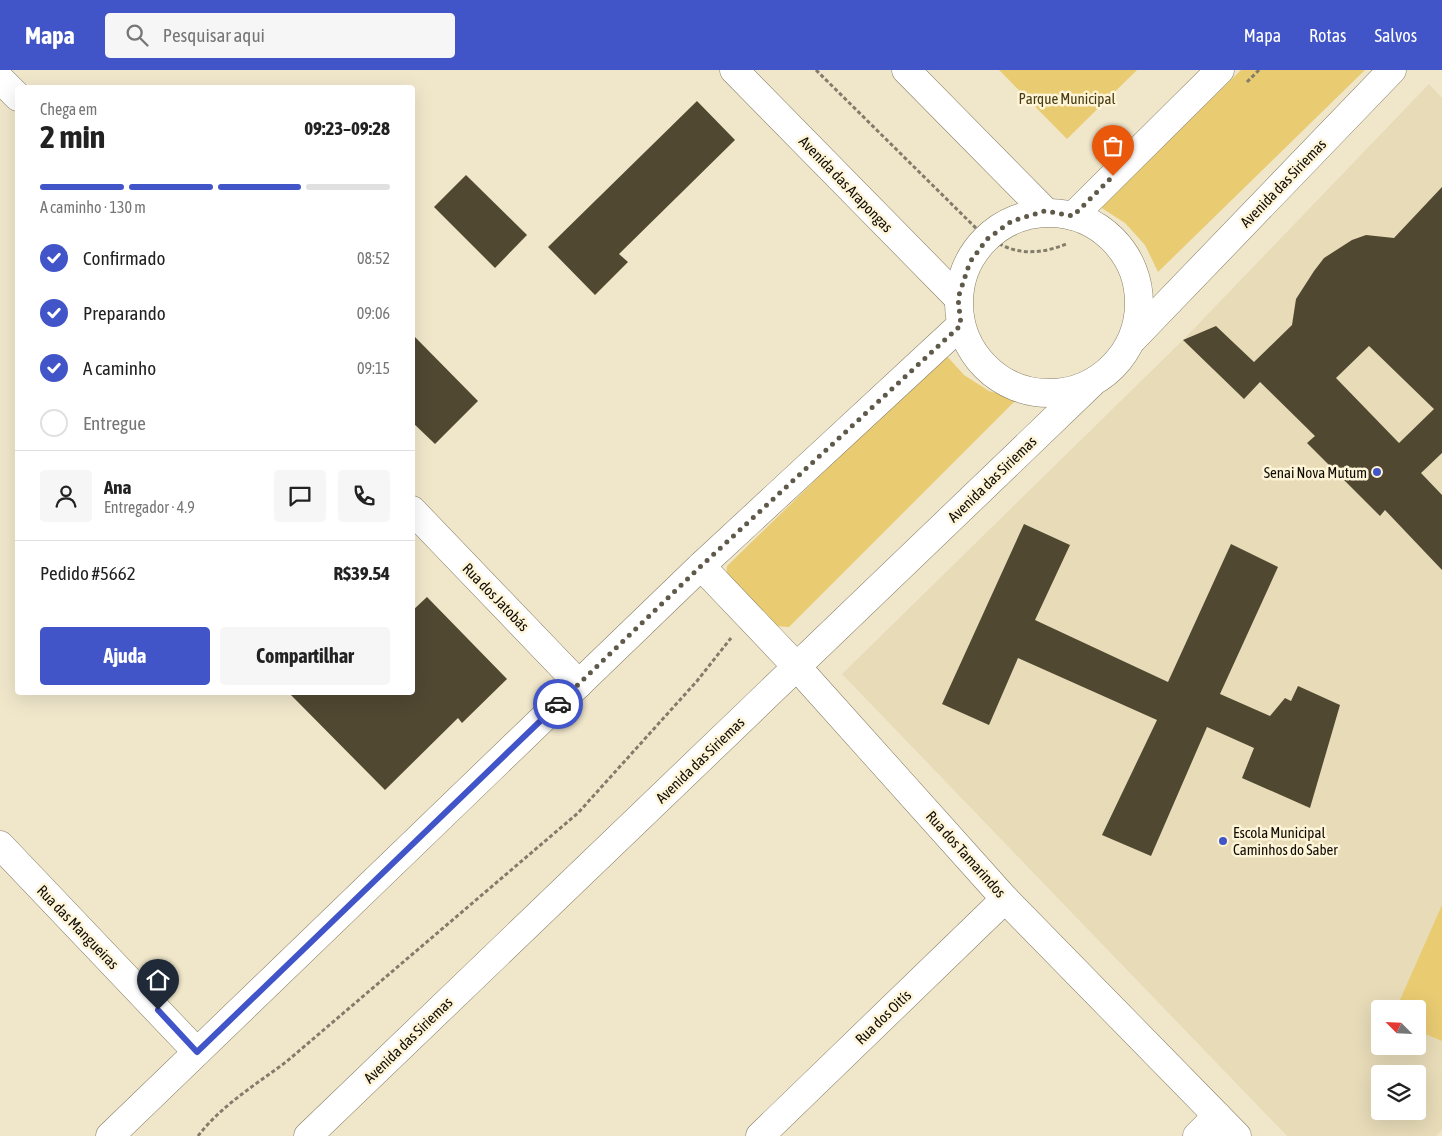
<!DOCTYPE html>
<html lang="pt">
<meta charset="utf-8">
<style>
body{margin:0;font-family:"Asap Condensed",sans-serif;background:#f6f6f6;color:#222;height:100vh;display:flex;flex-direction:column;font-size:19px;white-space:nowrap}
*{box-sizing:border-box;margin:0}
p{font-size:16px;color:#767676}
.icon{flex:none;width:28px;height:28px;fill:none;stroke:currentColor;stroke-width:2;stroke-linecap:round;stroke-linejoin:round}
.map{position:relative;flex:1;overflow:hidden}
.details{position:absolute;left:15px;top:15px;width:400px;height:610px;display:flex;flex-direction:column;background:#fff;border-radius:5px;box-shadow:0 5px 20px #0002}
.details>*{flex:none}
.needle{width:32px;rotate:294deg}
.controls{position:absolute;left:1371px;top:930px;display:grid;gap:10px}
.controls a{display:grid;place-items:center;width:55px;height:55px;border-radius:5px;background:#fff;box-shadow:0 5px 20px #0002;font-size:25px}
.pin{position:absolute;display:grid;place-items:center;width:42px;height:42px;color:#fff;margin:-51px -21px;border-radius:50% 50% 50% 0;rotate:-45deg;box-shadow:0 0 5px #0007}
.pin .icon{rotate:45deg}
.courier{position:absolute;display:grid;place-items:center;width:50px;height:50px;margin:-25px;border:4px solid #4155c9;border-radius:50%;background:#fff;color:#222;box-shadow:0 1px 6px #0007}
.overview em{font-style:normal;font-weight:700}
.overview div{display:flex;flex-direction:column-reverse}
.overview{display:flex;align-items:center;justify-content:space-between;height:85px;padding:0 25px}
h1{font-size:32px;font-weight:700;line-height:38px}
.bar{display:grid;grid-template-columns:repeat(4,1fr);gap:8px 5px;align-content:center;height:60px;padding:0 25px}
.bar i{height:6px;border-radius:4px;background:#e0e0e0}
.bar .current{background:#4155c9}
.bar p{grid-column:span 4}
.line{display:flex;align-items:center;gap:12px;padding:0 25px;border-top:1px solid #e0e0e0}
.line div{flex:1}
.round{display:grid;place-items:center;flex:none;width:52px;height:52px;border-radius:5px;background:#f6f6f6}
ol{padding:0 25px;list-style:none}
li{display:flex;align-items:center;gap:15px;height:55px}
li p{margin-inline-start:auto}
li .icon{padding:5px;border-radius:50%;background:#4155c9;color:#fff;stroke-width:4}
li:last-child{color:#767676}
li i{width:28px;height:28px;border:2px solid #e0e0e0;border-radius:50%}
.button{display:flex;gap:10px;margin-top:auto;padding:10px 25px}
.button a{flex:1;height:58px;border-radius:5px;background:#4155c9;color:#fff;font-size:20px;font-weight:700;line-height:58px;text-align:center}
.button a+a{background:#f6f6f6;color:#222}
header{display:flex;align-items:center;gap:30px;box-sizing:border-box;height:70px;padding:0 25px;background:#4155c9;color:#fff}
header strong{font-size:24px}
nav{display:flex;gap:28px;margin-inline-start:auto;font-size:18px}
.search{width:350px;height:45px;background:#f6f6f6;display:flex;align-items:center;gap:12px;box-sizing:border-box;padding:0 18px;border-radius:5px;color:#767676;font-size:19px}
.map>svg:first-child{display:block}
.built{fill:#e7dbb8;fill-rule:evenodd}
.green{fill:#e9cb72}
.building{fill:#504831;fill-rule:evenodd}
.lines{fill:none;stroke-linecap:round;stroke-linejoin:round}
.minor-casing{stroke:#847c63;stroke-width:29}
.tertiary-casing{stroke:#847c63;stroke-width:29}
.path{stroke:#837c6a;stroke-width:3;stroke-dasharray:4 2.5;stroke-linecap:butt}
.minor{stroke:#fff;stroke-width:28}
.tertiary{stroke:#fff;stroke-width:28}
.done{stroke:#5f594a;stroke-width:5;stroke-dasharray:0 9}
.route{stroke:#4155c9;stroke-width:6}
.poi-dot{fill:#4155c9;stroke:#fef4d8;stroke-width:2}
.labels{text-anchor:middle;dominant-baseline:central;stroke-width:5;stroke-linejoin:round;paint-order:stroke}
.park-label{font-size:15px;fill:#483b11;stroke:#fef4d8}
.street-label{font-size:15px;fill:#110d05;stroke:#fef4d8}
.poi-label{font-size:15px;fill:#110d05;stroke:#fef4d8;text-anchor:end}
</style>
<header>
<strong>Mapa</strong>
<div class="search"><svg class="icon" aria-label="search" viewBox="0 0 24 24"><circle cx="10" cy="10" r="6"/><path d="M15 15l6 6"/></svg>Pesquisar aqui</div>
<nav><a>Mapa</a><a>Rotas</a><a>Salvos</a></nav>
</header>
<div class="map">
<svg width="1442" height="1066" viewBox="0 0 1442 1066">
<rect width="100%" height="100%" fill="#f0e7cb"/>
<path class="built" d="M 1429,14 L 1442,28 L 1442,1060 L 1436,1066 L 1287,1066 L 842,604 L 1183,270 ZM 1380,939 L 1418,939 L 1418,976 L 1380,976 ZM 1380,1004 L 1418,1004 L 1418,1041 L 1380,1041 Z"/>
<g class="green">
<path d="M 999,0 L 1137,0 L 1067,69 Z"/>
<path d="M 1241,0 L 1365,0 L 1158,202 L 1145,175 L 1125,153 L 1100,137 Z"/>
<path d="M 945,284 L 964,305 L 989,321 L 1017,329 L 789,557 L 774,556 L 726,511 L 727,496 Z"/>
<path d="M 1442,835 L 1442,971 L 1418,961 L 1418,939 L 1396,939 Z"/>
</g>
<g class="building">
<path d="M 697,31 L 735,70 L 619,184 L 628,192 L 595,225 L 548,177 Z"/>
<path d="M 466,105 L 527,165 L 495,198 L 434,137 Z"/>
<path d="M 1442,117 L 1442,383 L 1421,403 L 1442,425 L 1442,500 L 1385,440 L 1380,446 L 1307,373 L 1315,366 L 1260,312 L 1244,329 L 1183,270 L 1216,256 L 1254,292 L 1292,255 L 1296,229 L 1314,201 L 1324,188 L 1352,170 L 1366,165 L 1394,168 ZM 1369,276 L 1434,339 L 1399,373 L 1336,308 Z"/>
<path d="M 412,264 L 478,331 L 435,374 L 412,352 Z"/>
<path d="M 1024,454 L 1070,475 L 1035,550 L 1168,612 L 1231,474 L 1278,497 L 1220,624 L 1270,646 L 1285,628 L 1291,631 L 1298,616 L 1340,635 L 1310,738 L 1242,708 L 1254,678 L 1207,657 L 1151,786 L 1102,765 L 1157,650 L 1018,588 L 989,655 L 942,634 Z"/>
<path d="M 427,527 L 507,609 L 462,653 L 458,648 L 385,720 L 288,622 L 412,622 L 412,541 Z"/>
</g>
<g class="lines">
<g class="minor-casing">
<g id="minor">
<path d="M 0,9 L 18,27"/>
<path d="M 412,440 L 579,614"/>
<path d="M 701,496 L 797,597 L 1005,829 L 1237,1066"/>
<path d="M 0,775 L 197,982"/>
<path d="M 760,1066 L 1005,829"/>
<path d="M 1197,1066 L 1217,1046"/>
</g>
</g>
<g class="tertiary-casing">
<g id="tertiary">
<path d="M 734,0 L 958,228"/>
<path d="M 906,0 L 1045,141"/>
<circle cx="1049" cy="233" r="90"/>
<path d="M 1073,146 L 1220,0"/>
<path d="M 1133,269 L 1392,0"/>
<path d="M 110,1066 L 701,496 L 961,255"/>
<path d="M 308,1066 L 1092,313"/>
</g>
</g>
<g class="path">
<path d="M 816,0 L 987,169 C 994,171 999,174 1006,177 C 1025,185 1047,182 1066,174"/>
<path d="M 1247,12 L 1259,0"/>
<path d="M 198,1066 C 221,1036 255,1015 286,992 L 578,743 L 697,611 L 731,568"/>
</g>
<use href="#minor" class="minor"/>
<use href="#tertiary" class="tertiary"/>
</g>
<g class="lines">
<path class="done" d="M 558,634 L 701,496 L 961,255 L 958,228 L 970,192 L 987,169 L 1012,151 L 1045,141 L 1073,146 L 1113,106"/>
<path class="route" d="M 158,940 L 197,982 L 558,634"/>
</g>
<g class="poi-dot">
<circle cx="1377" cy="402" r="5"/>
<circle cx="1223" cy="771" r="5"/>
</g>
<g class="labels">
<g class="park-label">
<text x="1067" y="28">Parque Municipal</text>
</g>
<g class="street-label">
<text transform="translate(1283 113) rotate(-46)">Avenida das Siriemas</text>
<text transform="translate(846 114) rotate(46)">Avenida das Arapongas</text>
<text transform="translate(992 409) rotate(-44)">Avenida das Siriemas</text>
<text transform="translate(496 527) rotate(46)">Rua dos Jatobás</text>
<text transform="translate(700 690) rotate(-44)">Avenida das Siriemas</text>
<text transform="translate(966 784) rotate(48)">Rua dos Tamarindos</text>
<text transform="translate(78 857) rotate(46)">Rua das Mangueiras</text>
<text transform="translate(883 947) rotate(-44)">Rua dos Oitís</text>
<text transform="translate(408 970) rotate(-44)">Avenida das Siriemas</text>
</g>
<g class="poi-label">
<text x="1367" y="402">Senai Nova Mutum</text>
<text x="1233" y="762" text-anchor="start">Escola Municipal<tspan x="1233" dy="17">Caminhos do Saber</tspan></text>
</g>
</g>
</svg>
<div class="controls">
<a><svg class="needle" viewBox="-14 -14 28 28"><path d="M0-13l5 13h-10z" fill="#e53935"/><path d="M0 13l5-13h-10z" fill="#767676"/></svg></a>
<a><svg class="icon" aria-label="layers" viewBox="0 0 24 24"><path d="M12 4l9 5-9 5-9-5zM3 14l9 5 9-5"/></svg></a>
</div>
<div class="pin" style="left:1113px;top:106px;background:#ea580c"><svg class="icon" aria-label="bag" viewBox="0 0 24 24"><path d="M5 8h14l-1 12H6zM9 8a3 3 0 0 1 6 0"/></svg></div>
<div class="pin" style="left:158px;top:940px;background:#1f2937"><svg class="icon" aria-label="home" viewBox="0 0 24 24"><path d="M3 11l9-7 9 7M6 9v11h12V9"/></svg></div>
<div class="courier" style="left:558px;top:634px"><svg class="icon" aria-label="car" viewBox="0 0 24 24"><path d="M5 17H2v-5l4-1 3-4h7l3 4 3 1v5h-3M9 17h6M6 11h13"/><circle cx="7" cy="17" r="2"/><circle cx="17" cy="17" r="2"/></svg></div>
<section class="details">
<div class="overview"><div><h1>2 min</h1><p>Chega em</p></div><em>09:23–09:28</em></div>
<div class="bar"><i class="current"></i><i class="current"></i><i class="current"></i><i></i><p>A caminho · 130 m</p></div>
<ol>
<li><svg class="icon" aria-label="check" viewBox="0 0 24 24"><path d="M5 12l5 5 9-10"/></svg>Confirmado<p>08:52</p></li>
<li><svg class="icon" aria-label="check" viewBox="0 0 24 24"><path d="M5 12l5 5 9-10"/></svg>Preparando<p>09:06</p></li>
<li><svg class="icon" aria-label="check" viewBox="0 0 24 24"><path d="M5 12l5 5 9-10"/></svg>A caminho<p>09:15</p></li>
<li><i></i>Entregue</li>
</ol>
<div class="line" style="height:90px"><a class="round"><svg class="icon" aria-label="person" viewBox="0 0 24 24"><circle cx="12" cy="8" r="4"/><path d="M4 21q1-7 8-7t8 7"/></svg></a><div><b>Ana</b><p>Entregador · 4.9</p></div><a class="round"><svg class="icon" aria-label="chat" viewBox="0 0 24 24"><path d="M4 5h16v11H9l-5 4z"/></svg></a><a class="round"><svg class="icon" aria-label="phone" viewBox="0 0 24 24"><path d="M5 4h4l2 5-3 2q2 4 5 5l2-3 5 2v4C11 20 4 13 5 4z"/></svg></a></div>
<div class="line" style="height:65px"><div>Pedido #5662</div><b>R$39.54</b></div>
<div class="button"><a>Ajuda</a><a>Compartilhar</a></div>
</section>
</div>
